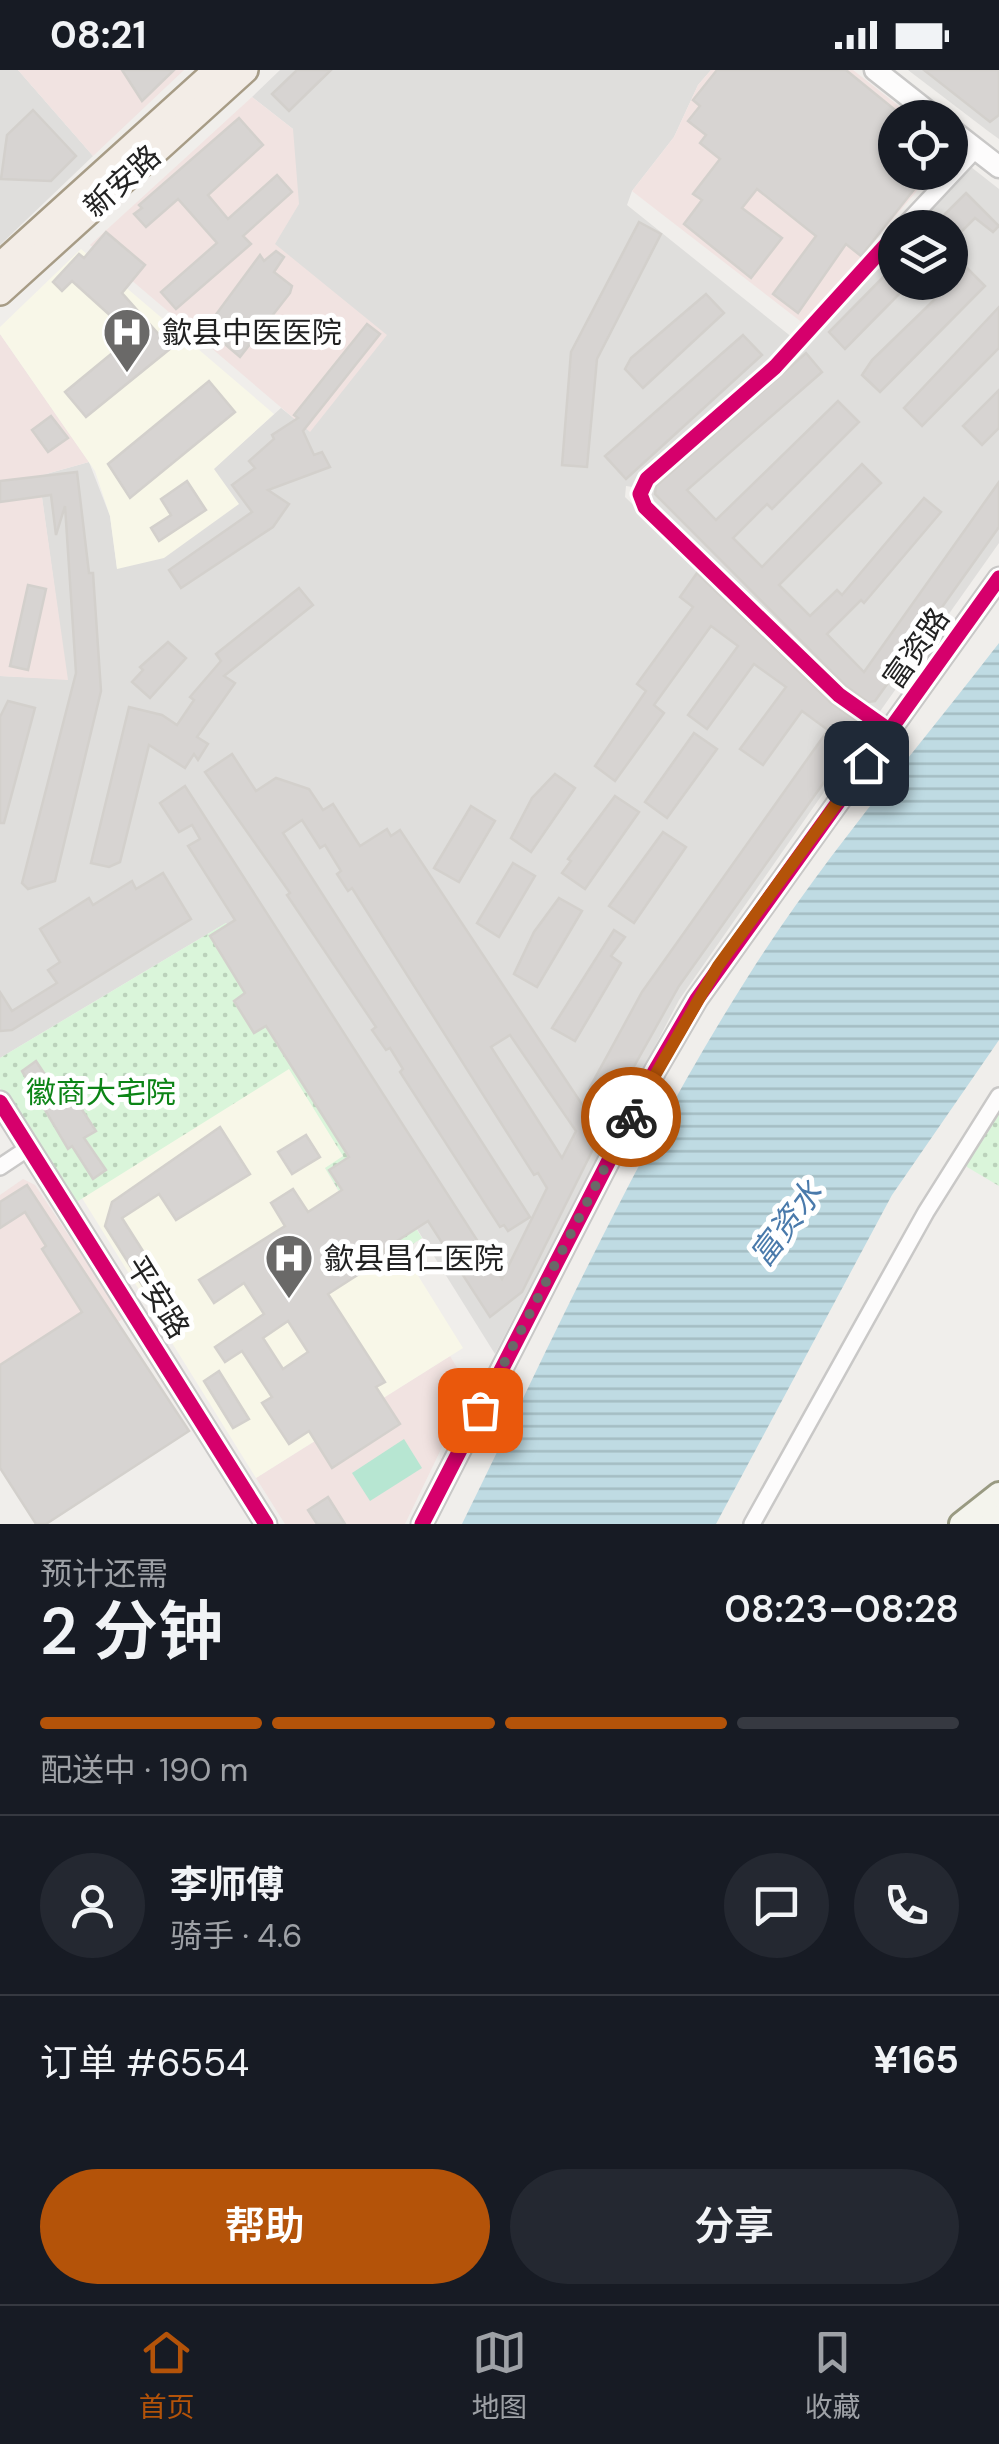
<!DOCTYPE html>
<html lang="zh">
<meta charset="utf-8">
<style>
body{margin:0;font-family:"DM Sans","Noto Sans SC",sans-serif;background:#242831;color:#f1f3f6;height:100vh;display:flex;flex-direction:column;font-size:38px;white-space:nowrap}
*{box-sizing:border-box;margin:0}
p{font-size:32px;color:#9ea1a6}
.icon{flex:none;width:55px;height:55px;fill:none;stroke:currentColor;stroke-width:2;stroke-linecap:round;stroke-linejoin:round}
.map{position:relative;height:1454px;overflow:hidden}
.sheet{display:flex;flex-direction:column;background:#171b24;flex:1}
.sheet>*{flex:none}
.controls{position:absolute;left:878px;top:30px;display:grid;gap:20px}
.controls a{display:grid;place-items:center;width:90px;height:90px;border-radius:50%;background:#171b24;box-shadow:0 2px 8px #0004;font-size:50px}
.pin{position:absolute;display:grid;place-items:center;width:85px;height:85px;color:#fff;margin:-42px;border-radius:20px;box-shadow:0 5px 15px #0006}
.courier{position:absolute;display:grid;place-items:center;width:100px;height:100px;margin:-50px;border:8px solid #b45309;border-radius:50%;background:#fff;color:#222;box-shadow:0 2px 12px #0007}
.head em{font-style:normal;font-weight:600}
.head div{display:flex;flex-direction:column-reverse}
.head{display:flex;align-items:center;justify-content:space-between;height:170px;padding:0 40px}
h1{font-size:65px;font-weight:600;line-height:75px}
.bar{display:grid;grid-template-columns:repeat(4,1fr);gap:15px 10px;align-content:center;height:120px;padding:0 40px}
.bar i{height:12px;border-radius:8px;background:#363941}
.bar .selected{background:#b45309}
.bar p{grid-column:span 4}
.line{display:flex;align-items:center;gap:25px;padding:0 40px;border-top:2px solid #363941}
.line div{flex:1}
.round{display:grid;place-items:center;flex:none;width:105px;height:105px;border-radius:52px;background:#242831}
.primary-button{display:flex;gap:20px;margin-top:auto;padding:20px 40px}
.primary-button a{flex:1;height:115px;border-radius:60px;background:#b45309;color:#fff;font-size:40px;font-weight:600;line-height:115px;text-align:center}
.primary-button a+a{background:#242831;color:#f1f3f6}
.status{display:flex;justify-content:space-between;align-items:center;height:70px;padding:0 50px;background:#171b24;direction:ltr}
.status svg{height:28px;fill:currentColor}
.menu{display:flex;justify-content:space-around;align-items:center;height:140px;border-top:2px solid #363941;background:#171b24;font-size:28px;color:#9ea1a6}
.menu a{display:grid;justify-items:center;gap:5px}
.menu .selected{color:#b45309}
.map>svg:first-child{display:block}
.residential{fill:#dfdedc}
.commercial{fill:#f1e3e1}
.education{fill:#f8f7e8}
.park{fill:url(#park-dots)}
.pitch{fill:#b7e6d2}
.water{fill:url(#water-rules)}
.building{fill:#d7d4d2;stroke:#d3d0cc;stroke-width:2.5;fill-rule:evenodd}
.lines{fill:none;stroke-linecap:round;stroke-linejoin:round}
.minor-casing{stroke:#c9c8c7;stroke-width:20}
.tertiary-casing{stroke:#c9c8c7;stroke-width:25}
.secondary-casing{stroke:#999a82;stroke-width:28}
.primary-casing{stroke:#a79c86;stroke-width:30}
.minor{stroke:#fdfcfc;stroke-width:15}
.tertiary{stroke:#fdfcfc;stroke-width:20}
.secondary{stroke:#f4f4ed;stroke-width:22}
.primary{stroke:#f3ede7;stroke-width:25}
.cycleway-casing{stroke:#fff;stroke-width:21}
.cycleway{stroke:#d6006c;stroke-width:15}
.done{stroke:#6a6968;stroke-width:10;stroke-dasharray:0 18}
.route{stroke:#b45309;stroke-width:12}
.labels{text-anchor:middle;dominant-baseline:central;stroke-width:10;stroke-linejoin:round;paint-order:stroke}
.street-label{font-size:30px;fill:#222;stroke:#fff}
.poi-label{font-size:30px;fill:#222;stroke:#fff;text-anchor:start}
.park-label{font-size:30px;fill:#0c8416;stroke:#fff}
.water-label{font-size:32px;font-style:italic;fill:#4a7aab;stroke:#fff}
</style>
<div class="status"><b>08:21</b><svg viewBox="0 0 49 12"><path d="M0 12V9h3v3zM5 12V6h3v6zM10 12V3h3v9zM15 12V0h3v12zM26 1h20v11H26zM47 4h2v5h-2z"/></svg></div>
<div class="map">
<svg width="999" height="1454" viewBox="0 0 999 1454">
<defs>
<pattern id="park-dots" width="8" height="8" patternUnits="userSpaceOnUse" patternTransform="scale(2.5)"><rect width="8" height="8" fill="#daf5da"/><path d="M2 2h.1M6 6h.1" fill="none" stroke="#bbd2bb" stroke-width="1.8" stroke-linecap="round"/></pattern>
<pattern id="water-rules" width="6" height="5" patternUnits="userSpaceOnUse" patternTransform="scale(2.5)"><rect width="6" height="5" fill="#bfdbe3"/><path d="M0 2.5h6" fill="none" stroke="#a4bcc2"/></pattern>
</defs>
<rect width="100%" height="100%" fill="#f0eeeb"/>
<g class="residential">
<path d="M 0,0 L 18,0 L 93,86 L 0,175 Z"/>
<path d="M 280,0 L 711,0 L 698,15 L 674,67 L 632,121 L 627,135 L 803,276 L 895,178 L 895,212 L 950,212 L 950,158 L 914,157 L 971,97 L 999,119 L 999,473 L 876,647 L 833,616 L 639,418 L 626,416 L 625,427 L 834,629 L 870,656 L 679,930 L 495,1284 L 226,853 L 0,988 L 0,606 L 67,609 L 39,406 L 89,392 L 110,446 L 117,498 L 213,399 L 281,338 L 310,361 L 274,174 L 293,59 L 252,27 Z"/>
<path d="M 908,0 L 999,0 L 999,69 L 988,61 Z"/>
</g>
<g class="commercial">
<path d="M 18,0 L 184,0 L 93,86 Z"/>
<path d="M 711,0 L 853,0 L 913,47 L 895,48 L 895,102 L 932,103 L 804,254 L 632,121 L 674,67 L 698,15 Z"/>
<path d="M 252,27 L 293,59 L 299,134 L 275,174 L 387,265 L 310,362 L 90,175 Z"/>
<path d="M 0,264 L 89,392 L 39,406 L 68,610 L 0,606 Z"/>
<path d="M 23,1109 L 35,1115 L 124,1248 L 0,1326 L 0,1125 Z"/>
<path d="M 450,1286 L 470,1319 L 405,1454 L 285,1454 L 256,1408 Z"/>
</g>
<g class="education">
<path d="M 81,179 L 274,344 L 214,399 L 239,434 L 164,488 L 117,499 L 110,446 L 95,401 L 0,264 L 0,257 Z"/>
<path d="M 289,998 L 344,1087 L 325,1098 L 338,1121 L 358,1109 L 463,1278 L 256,1408 L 82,1128 Z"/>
</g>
<g class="park">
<path d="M 226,853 L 422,1168 L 402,1181 L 358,1110 L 339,1121 L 325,1098 L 343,1086 L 289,999 L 75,1133 L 0,1018 L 0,988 Z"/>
<path d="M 999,1039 L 999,1116 L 967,1097 L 965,1087 Z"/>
</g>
<path class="pitch" d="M 404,1369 L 422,1398 L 370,1431 L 352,1403 Z"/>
<path class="water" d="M 999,573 L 999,970 L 892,1125 L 716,1454 L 462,1454 C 553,1269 638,1079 749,905 C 822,789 915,682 999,573 Z"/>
<g class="building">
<path d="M 122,0 L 174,0 L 142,31 Z"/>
<path d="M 297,0 L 331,0 L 289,41 L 272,24 Z"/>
<path d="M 717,0 L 846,0 L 905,48 L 895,48 L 895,102 L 928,102 L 861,186 L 846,174 L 798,243 L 773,224 L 816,166 L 757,119 L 742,138 L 782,168 L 751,208 L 684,154 L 702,130 L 693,124 L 720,89 L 700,73 L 706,65 L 688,51 L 700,36 L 693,30 Z"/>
<path d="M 924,0 L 999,0 L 999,45 L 990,52 Z"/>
<path d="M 33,40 L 76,86 L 51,111 L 1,109 L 7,65 Z"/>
<path d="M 239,48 L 263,75 L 208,125 L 228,149 L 277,105 L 292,122 L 243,166 L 251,174 L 176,239 L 161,222 L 217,173 L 178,129 L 146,157 L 134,144 L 142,138 L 139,135 Z"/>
<path d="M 966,123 L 999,156 L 993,162 L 975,148 L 957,166 L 938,151 Z"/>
<path d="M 639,152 L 661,164 L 597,289 L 587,397 L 562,395 L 571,282 Z"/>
<path d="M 106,162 L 145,195 L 122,223 L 171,278 L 86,347 L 65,322 L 133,266 L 72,211 L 62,221 L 53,212 L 79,184 L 84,188 Z"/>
<path d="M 276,181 L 284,187 L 274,202 L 292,216 L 290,223 L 240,287 L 206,258 L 260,185 L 264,191 Z"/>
<path d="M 895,195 L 895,212 L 911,212 L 845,279 L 829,262 Z"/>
<path d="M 967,198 L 985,216 L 880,322 L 862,305 L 872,290 Z"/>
<path d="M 706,224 L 724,243 L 643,318 L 625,299 L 631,288 Z"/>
<path d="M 999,237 L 999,278 L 922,356 L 904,338 Z"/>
<path d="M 367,254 L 380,264 L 303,361 L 314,385 L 322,382 L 330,397 L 268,420 L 289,434 L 273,457 L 181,518 L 169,500 L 252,442 L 232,415 L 255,398 L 249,391 L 274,369 L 272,365 L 298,348 L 294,345 Z"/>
<path d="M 743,265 L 762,285 L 626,409 L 605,386 Z"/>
<path d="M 806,283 L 822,302 L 687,420 L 716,450 L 838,331 L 859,352 L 772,439 L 767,434 L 733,468 L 762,497 L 862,394 L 881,413 L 779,515 L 810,546 L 837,520 L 842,525 L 924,428 L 941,442 L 864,533 L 861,530 L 827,564 L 864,602 L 999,412 L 999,457 L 875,631 L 868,632 L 846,616 L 655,424 L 656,416 Z"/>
<path d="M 209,311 L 235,342 L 130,428 L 108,394 Z"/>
<path d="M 999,320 L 999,358 L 982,375 L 963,356 Z"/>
<path d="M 51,346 L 68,368 L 48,382 L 32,360 Z"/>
<path d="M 77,402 L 89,503 L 93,503 L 101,621 L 55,811 L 28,819 L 22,813 L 76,603 L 65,436 L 56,465 L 51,425 L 0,432 L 0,411 Z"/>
<path d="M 187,411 L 206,440 L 159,471 L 151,458 L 171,445 L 161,429 Z"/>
<path d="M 697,503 L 831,633 L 864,656 L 679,916 L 614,1032 L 589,1019 L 642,922 L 828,660 L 802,641 L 763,695 L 740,679 L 786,617 L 754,594 L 707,659 L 688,645 L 738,576 L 711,556 L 654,635 L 664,643 L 615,711 L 595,696 L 646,621 L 637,614 L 693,537 L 680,527 Z"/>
<path d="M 28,515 L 46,519 L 28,600 L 10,596 Z"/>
<path d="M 299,518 L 313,535 L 224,606 L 235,613 L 197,667 L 208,674 L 198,690 L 194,684 L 185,698 L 149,675 L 120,792 L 109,797 L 91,793 L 129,637 L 162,645 L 177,655 L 194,630 L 190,627 L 221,591 L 216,584 Z"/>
<path d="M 168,572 L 186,588 L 150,628 L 132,612 L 143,600 L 140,597 Z"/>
<path d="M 8,631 L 35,638 L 4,753 L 0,753 L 0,647 Z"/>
<path d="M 694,663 L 717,679 L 667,748 L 645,732 Z"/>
<path d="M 232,684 L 256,721 L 276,708 L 309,719 L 323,740 L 333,734 L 360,776 L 387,759 L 391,766 L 400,760 L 601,1063 L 522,1222 L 490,1247 L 428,1151 L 383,1180 L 387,1186 L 328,1224 L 385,1312 L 376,1317 L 400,1354 L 332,1398 L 309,1361 L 289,1374 L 262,1333 L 272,1327 L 242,1281 L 225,1292 L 215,1277 L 264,1244 L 244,1213 L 214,1233 L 199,1210 L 285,1156 L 271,1133 L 293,1119 L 308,1142 L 342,1120 L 329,1100 L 349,1087 L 266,956 L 254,963 L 234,931 L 245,923 L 210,866 L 235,850 L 188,776 L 200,769 L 192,755 L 179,762 L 160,733 L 185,716 L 502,1209 L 547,1118 L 538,1103 L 534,1105 L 352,818 L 348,821 L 337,804 L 341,801 L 325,775 L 320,778 L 302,750 L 283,763 L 530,1147 L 508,1161 L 504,1155 L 500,1157 L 400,1002 L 403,999 L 390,978 L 386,980 L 372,960 L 376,957 L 287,825 L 290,823 L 205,702 ZM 510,965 L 576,1061 L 562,1088 L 491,977 ZM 288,1251 L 308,1282 L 283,1299 L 263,1268 Z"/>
<path d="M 555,704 L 575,718 L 531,782 L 511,768 L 532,728 Z"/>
<path d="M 615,726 L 639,742 L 585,819 L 562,803 L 571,791 L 568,789 Z"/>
<path d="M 471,736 L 495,751 L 459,812 L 434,798 Z"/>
<path d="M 663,762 L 686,777 L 634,853 L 609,836 Z"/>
<path d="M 513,793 L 535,806 L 499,867 L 477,853 Z"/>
<path d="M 163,803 L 191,849 L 12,960 L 0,961 L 0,922 L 12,941 L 57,913 L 48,900 L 60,892 L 40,859 L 89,828 L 93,835 L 132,811 L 136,819 Z"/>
<path d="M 559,828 L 582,841 L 537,917 L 514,904 L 534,862 Z"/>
<path d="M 614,860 L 625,867 L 611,886 L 621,893 L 575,971 L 552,958 Z"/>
<path d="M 36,991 L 61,1029 L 71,1023 L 96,1061 L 84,1068 L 106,1100 L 93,1109 L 72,1076 L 68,1079 L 22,1001 Z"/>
<path d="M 220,1057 L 250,1104 L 176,1150 L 159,1124 L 122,1148 L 162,1211 L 146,1221 L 105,1156 L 112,1132 Z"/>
<path d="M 306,1065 L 320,1087 L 292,1104 L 278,1082 Z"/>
<path d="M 27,1115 L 189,1361 L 46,1454 L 36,1454 L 0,1398 L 0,1295 L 82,1242 L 42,1179 L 46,1176 L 25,1142 L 0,1158 L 0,1132 Z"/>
<path d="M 219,1301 L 249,1349 L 233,1358 L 204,1311 Z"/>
<path d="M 328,1427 L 345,1454 L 317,1454 L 308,1440 Z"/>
</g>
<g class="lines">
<g class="minor-casing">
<g id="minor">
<path d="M 902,158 L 976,79"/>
<path d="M 890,661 L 839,625 L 645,437 L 640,424 L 647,409 L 775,297 L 895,165"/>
<path d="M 0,1097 L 30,1077"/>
<path d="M 752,1454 L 926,1142 L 999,1026"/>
</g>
</g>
<g class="tertiary-casing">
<g id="tertiary">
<path d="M 875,0 L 936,48"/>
<path d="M 950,59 L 999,97"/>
<path d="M 0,1032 L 266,1454"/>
<path d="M 422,1454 L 655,1001 L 697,929 L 999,508"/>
</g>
</g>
<g class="secondary-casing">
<g id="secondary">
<path d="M 961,1454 L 999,1424"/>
<path d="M 990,1454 L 999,1447"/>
</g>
</g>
<g class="primary-casing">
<g id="primary">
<path d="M 0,196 L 217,0"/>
<path d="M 0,222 L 245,0"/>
</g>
</g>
<use href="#minor" class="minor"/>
<use href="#tertiary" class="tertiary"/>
<use href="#secondary" class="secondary"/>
<use href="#primary" class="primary"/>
<g class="cycleway-casing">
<g id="cycleway">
<path d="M 890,661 L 839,625 L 645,437 L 640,424 L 647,409 L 775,297 L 895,165"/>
<path d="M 0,1032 L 266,1454"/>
<path d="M 422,1454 L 655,1001 L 697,929 L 999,508"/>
</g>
</g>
<use href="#cycleway" class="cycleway"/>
</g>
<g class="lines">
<path class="done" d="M 480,1340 L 631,1047"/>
<path class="route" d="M 631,1047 L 718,896 L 866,693"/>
</g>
<defs>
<g id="hospital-pin" transform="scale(2.5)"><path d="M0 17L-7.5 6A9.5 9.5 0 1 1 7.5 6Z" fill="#6a6968" stroke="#fff"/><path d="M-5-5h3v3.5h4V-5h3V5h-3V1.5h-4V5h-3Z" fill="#fff"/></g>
</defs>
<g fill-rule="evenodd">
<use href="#hospital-pin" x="127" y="262"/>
<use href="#hospital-pin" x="289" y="1188"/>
</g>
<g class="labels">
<g class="street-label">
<text transform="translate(122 111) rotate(-42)">新安路</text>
<text transform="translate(916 578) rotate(-55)">富资路</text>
<text transform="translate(158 1227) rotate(58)">平安路</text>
</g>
<g class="poi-label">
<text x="162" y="262">歙县中医医院</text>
<text x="324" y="1188">歙县昌仁医院</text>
</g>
<g class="park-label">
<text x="101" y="1022">徽商大宅院</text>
</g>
<g class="water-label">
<text transform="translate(786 1154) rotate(-53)">富资水</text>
</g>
</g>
</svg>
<div class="controls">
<a><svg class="icon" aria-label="locate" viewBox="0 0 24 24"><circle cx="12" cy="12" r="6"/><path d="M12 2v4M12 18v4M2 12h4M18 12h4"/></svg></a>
<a><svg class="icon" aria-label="layers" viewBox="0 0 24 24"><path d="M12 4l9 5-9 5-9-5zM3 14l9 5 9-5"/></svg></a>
</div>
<div class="pin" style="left:480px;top:1340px;background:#ea580c"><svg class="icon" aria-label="bag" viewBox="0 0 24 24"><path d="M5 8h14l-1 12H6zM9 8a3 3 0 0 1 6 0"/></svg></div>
<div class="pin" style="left:866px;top:693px;background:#1f2937"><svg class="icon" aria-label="home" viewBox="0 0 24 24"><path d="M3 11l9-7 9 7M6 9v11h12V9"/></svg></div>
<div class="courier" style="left:631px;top:1047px"><svg class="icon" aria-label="bike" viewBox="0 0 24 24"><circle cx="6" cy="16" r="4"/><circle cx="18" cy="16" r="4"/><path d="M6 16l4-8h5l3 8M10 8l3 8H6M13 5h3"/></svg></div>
</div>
<section class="sheet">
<div class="head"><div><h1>2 分钟</h1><p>预计还需</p></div><em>08:23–08:28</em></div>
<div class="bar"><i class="selected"></i><i class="selected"></i><i class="selected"></i><i></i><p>配送中 · 190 m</p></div>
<div class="line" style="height:180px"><a class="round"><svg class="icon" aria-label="person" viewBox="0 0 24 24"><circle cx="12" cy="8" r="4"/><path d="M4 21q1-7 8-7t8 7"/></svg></a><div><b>李师傅</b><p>骑手 · 4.6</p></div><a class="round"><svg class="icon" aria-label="chat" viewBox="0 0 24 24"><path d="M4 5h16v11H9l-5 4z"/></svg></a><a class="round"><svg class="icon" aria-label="phone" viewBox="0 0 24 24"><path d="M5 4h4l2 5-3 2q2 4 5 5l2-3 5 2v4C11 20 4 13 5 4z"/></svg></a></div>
<div class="line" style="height:130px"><div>订单 #6554</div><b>¥165</b></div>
<div class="primary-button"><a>帮助</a><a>分享</a></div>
</section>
<nav class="menu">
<a class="selected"><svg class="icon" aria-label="home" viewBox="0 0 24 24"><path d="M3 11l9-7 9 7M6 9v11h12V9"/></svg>首页</a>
<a><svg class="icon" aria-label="map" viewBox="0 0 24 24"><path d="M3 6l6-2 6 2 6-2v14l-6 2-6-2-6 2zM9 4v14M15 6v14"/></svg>地图</a>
<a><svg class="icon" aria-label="saved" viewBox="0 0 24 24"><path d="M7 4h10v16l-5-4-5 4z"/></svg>收藏</a>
</nav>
